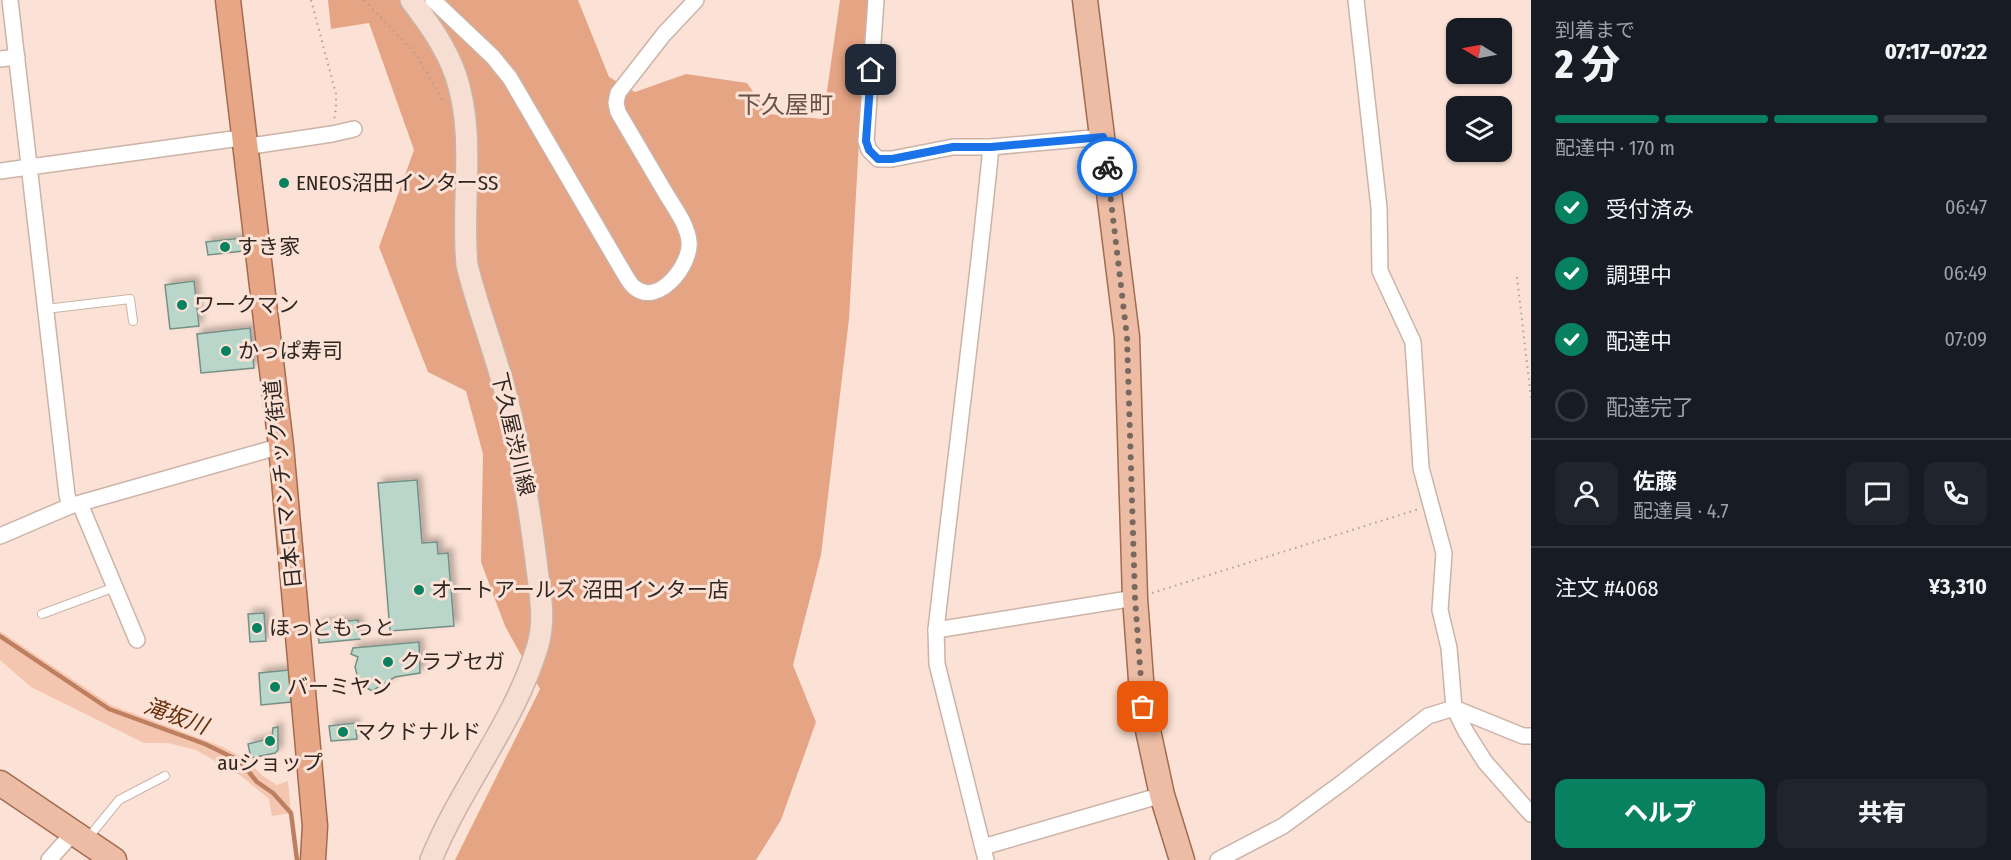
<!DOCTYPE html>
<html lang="ja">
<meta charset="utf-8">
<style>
body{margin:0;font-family:"Fira Sans Condensed","Noto Sans JP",sans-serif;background:#20242c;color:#f1f3f6;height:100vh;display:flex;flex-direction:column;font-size:22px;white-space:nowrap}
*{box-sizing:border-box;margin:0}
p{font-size:20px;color:#9ea1a6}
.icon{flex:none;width:33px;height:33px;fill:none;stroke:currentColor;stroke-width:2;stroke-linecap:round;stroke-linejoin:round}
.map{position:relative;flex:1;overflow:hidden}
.side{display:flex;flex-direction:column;background:#171b24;width:480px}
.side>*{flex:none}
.needle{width:39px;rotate:280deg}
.fabs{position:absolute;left:1446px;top:18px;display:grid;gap:12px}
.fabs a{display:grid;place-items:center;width:66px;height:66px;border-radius:12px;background:#171b24;box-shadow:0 2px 4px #0004;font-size:30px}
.pin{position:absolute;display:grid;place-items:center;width:51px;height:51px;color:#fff;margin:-26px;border-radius:12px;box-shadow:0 3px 9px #0006}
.courier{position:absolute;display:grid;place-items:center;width:60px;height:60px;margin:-30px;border:4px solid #1a73e8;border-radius:50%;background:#fff;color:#222;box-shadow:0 2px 8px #0007}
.overview em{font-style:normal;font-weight:800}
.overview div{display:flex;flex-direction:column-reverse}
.overview{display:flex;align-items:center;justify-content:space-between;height:102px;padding:0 24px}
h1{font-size:39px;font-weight:800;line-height:45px}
.bar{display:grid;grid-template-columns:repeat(4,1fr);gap:9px 6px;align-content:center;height:72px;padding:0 24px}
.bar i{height:8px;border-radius:4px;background:#363941}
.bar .selected{background:#078160}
.bar p{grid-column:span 4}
.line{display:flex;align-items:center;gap:15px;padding:0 24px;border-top:2px solid #363941}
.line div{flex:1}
.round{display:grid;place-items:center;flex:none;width:63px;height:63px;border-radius:12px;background:#20242c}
ol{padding:0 24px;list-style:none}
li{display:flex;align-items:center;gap:18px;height:66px}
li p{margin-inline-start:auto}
li .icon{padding:6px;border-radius:50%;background:#078160;color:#fff;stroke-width:4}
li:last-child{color:#9ea1a6}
li i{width:33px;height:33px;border:3px solid #363941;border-radius:50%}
.action{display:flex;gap:12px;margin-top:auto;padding:12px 24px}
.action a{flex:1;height:69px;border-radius:12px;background:#078160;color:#fff;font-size:24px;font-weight:800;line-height:69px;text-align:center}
.action a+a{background:#20242c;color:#f1f3f6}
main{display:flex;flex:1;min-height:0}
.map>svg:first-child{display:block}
.green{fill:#f4c5af}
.forest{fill:#e5a484}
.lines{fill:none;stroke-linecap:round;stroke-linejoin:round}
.stream{stroke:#bd7f60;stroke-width:4.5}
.building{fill:#bad6ca;stroke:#769085;stroke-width:1.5;filter:url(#shadow)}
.service-casing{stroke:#ccb3a7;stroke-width:10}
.minor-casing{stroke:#ccb3a7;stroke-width:18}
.secondary-casing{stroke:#ccb3a7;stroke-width:24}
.primary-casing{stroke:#a36b4f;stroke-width:27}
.trunk-casing{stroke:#a36b4f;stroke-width:27}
.path{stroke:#b19d94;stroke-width:2;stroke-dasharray:1.5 4.5;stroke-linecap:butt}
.service{stroke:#fff;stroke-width:8}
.minor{stroke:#fff;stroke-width:15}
.secondary{stroke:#f6ded2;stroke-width:21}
.primary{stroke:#edbca4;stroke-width:24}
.trunk{stroke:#e7a686;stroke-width:24}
.done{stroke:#776860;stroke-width:6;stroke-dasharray:0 10.8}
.route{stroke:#1a73e8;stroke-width:8}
.poi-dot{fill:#078160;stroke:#fce2d6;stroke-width:2}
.labels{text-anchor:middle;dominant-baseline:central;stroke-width:6;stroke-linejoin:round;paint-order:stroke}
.poi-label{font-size:21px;fill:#302621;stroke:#fce2d6;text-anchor:start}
.street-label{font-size:21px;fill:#302621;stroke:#fce2d6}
.water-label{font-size:22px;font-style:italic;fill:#692f0b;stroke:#fce2d6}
.quarter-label{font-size:24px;fill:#675147;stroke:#fce2d6}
</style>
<main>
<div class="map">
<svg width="1531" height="860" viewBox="0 0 1531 860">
<defs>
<filter id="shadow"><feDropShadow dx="4.5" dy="-4.5" stdDeviation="3" flood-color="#0004"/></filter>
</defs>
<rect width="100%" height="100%" fill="#fce2d6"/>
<path class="green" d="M 0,631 L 111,705 L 223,747 L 245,759 L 263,776 L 277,785 L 288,781 L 291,813 L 272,816 L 269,799 L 240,775 L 196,750 L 168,743 L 144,743 L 31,687 L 0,660 Z"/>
<path class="forest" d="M 328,0 L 578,0 L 609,77 L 635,92 L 686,74 L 747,83 L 769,114 L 823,119 L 840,0 L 877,0 L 866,17 L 849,319 L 821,555 L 793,665 L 816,722 L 781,820 L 756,860 L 455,860 L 540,689 L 505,626 L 481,562 L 483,454 L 466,391 L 428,372 L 379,247 L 414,150 L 369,23 L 331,29 Z"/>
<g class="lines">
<path class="stream" d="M 0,636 L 109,709 L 205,744 L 240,761 L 257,782 L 273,793 L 291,813 L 297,860"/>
</g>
<g class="building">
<path d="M 242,238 L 243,251 L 208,255 L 206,242 Z"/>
<path d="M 194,281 L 199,326 L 170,329 L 165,285 Z"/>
<path d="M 250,328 L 254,368 L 201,373 L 197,334 Z"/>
<path d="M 417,480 L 422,543 L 437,542 L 438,554 L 448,553 L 454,626 L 390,631 L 378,483 Z"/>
<path d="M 264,613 L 266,641 L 250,642 L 248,614 Z"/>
<path d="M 358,620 L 360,639 L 319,643 L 317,624 Z"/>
<path d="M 419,642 L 420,673 L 395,677 L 372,691 L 362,685 L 358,678 L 355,667 L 358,657 L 351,654 L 353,648 Z"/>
<path d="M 289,670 L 291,702 L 261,705 L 259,673 Z"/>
<path d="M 355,723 L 357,739 L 331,741 L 329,726 Z"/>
<path d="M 278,727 L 278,750 L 275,753 L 251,758 L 248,744 L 272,738 L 273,728 Z"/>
</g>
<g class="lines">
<g class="service-casing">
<g id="service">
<path d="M 46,309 L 130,299 L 133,321"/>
<path d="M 42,614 L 115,587"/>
<path d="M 88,838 L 119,800 L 165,776"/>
</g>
</g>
<g class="minor-casing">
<g id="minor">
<path d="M 10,0 L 67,495 L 70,506"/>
<path d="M 433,0 L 493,57 L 510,78 L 621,268 C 625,274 629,283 634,287 C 658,308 692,264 689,241 C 687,224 674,207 665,192 C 649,165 634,139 618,112 L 616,103 L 618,93 L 664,34 L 696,0"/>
<path d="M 876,0 L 866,141 L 869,150 L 878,159 L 892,159 L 953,147 L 991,147 L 1103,137"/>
<path d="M 1356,0 L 1379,208 L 1380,271 L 1413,342 L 1421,468 L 1444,553 L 1440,610 L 1449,648 L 1454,708 L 1466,732 L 1485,762 L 1531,814"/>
<path d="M 0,59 L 17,57"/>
<path d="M 0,171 L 233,139 L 258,145 L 332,134 L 354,129"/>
<path d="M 80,504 L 137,640"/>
<path d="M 0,536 L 70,506 L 281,446"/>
<path d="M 936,630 L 1135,598"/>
<path d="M 983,847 L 1162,795"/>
<path d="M 49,860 L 73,833"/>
<path d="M 986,860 L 937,664 L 936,630 C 954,469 975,308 991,147"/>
<path d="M 1218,860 L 1283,826 L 1343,782 L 1428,716 L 1454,708 L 1523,736 L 1531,736"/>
</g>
</g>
<g class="secondary-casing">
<path id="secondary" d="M 411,0 C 429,24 446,47 456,76 C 476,136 461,202 467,265 C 478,310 496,354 507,399 C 521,452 529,506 536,560 C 539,589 546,616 538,645 C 515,722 461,786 431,860"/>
</g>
<g class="primary-casing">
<g id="primary">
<path d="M 1085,0 L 1127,337 L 1135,598 L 1143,707 L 1162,795 L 1182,860"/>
<path d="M 0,783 L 114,860"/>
</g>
</g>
<g class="trunk-casing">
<path id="trunk" d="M 228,0 L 281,446 L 315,826 L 313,860"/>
</g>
<g class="path">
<path d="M 311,0 L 336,94 L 336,108 L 334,120"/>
<path d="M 364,0 L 416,54 L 443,101"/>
<path d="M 1517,277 L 1531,398"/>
<path d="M 1152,593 L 1419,509"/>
</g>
<use href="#service" class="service"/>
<use href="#minor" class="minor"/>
<use href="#secondary" class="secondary"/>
<use href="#primary" class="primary"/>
<use href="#trunk" class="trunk"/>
</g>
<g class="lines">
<path class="done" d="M 1107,167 L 1127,337 L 1135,598 L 1143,707"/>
<path class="route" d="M 871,70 L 866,141 L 869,150 L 878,159 L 892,159 L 953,147 L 991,147 L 1103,137 L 1107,167"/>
</g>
<g class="poi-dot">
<circle cx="284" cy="183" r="6"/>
<circle cx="225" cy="247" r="6"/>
<circle cx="182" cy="305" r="6"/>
<circle cx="226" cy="351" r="6"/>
<circle cx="419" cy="590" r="6"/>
<circle cx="257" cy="628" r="6"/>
<circle cx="388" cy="662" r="6"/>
<circle cx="275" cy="687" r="6"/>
<circle cx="343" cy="732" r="6"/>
<circle cx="270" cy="741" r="6"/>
</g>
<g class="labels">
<g class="poi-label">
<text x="296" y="183">ENEOS沼田インターSS</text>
<text x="237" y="247">すき家</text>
<text x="194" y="305">ワークマン</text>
<text x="238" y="351">かっぱ寿司</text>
<text x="431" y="590">オートアールズ 沼田インター店</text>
<text x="269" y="628">ほっともっと</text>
<text x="400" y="662">クラブセガ</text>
<text x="287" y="687">バーミヤン</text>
<text x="355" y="732">マクドナルド</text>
<text x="270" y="763" text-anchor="middle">auショップ</text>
</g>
<g class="street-label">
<text transform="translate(513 434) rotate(77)">下久屋渋川線</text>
<text transform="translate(283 484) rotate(-96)">日本ロマンチック街道</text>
</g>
<g class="water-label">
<text transform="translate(176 716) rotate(20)">滝坂川</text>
</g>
<g class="quarter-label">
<text x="785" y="105">下久屋町</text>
</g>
</g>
</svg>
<div class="fabs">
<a><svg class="needle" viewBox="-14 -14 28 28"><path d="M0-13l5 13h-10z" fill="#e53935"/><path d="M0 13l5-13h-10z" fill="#9ea1a6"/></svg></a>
<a><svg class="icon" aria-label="layers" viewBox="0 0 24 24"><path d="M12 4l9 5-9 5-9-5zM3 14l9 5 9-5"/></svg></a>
</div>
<div class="pin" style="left:1143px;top:707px;background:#ea580c"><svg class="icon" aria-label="bag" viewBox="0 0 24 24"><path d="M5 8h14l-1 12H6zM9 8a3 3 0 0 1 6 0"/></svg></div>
<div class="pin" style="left:871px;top:70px;background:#1f2937"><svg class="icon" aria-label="home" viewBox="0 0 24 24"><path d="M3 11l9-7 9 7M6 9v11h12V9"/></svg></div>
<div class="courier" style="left:1107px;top:167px"><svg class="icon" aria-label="bike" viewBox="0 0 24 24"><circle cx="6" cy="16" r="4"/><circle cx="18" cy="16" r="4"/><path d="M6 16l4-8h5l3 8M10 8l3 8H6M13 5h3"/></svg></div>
</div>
<section class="side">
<div class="overview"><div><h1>2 分</h1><p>到着まで</p></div><em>07:17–07:22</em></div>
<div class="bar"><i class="selected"></i><i class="selected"></i><i class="selected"></i><i></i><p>配達中 · 170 m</p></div>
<ol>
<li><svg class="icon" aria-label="check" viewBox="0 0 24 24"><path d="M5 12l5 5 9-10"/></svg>受付済み<p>06:47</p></li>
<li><svg class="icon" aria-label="check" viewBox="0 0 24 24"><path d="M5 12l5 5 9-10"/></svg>調理中<p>06:49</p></li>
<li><svg class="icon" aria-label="check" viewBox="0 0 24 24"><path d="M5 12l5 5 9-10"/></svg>配達中<p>07:09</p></li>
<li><i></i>配達完了</li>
</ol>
<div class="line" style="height:108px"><a class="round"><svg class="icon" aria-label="person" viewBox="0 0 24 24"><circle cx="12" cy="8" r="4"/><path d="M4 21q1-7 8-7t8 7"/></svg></a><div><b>佐藤</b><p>配達員 · 4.7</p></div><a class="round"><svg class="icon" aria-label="chat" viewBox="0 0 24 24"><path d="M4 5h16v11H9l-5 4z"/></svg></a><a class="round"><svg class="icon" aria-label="phone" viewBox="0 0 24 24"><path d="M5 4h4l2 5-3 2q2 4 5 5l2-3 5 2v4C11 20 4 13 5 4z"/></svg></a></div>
<div class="line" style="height:78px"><div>注文 #4068</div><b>¥3,310</b></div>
<div class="action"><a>ヘルプ</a><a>共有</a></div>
</section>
</main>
